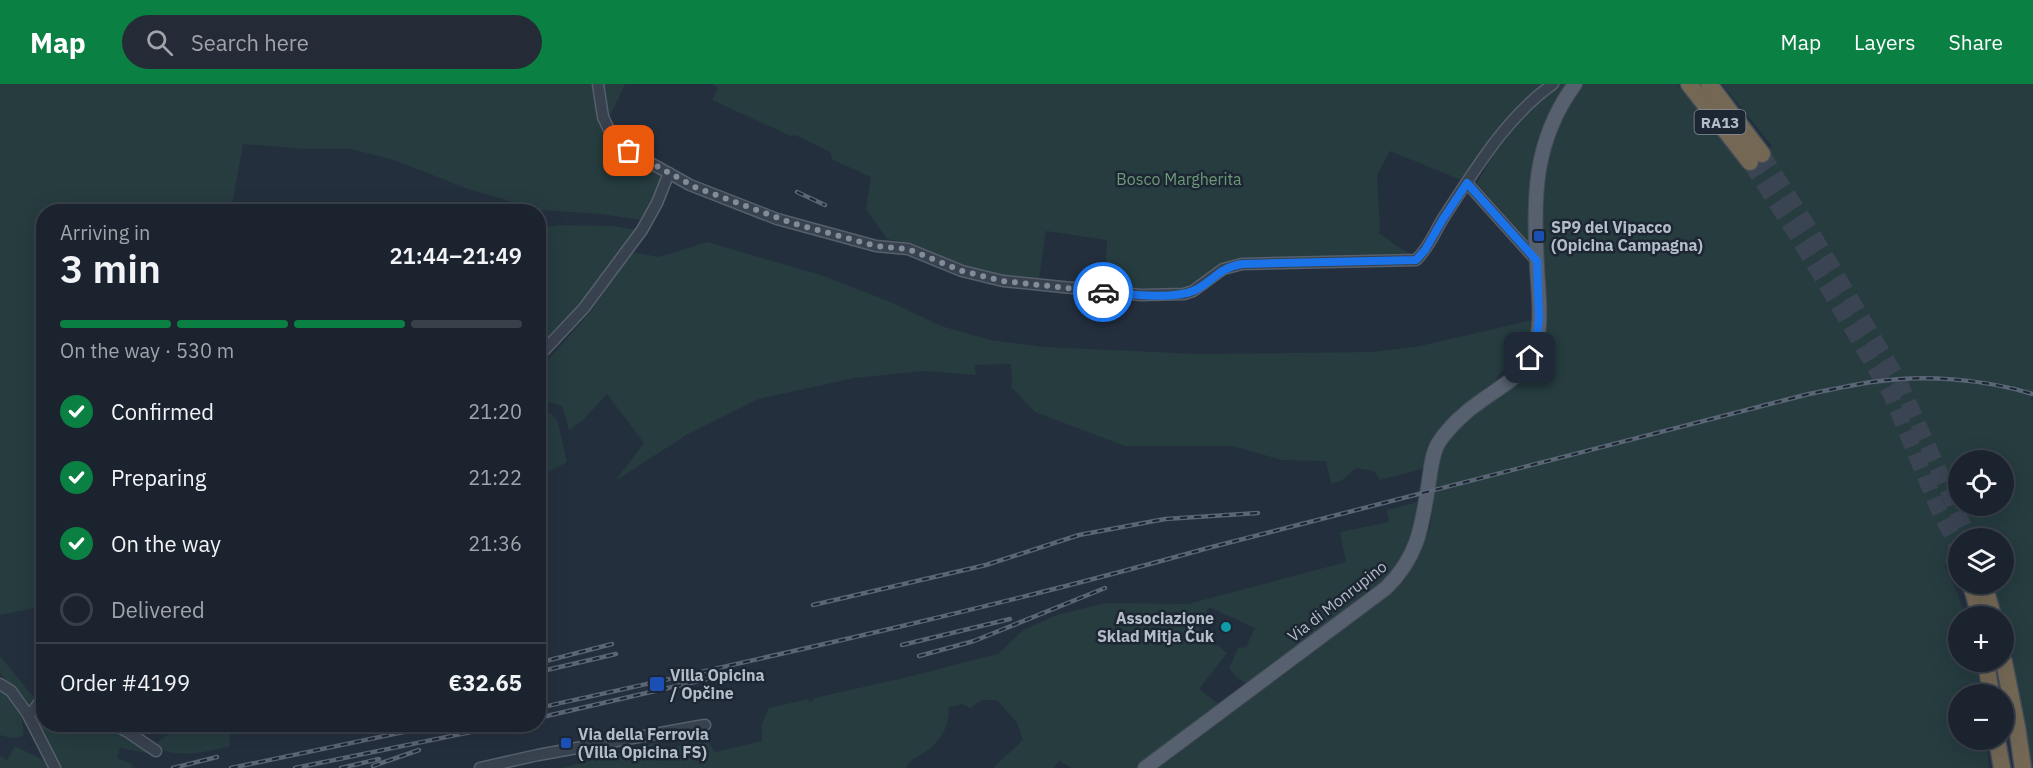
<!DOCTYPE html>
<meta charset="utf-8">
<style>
body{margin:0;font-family:"IBM Plex Sans",sans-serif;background:#242b36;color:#f1f3f6;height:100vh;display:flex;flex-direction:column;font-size:22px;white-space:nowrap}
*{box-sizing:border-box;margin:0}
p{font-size:20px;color:#a0a4aa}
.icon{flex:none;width:33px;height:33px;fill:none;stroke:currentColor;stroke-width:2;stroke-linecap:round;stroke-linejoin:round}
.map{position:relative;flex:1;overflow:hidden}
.side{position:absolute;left:36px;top:120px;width:510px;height:528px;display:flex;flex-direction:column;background:#1b232e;border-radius:24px;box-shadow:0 6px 24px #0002,0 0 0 2px #39404a}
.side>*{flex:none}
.buttons{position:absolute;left:1948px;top:366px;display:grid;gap:12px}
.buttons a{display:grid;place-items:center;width:66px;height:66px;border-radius:50%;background:#1b232e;box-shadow:0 6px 24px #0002,0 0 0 2px #39404a;font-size:30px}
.pin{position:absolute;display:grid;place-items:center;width:51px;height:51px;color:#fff;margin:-26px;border-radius:12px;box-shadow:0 3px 9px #0006}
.courier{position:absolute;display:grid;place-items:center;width:60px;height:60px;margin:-30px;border:4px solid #1a73e8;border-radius:50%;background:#fff;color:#222;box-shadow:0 2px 8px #0007}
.head em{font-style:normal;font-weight:600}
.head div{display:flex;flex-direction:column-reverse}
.head{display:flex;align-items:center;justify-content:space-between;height:102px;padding:0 24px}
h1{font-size:39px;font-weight:600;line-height:45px}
.bar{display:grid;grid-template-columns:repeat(4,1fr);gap:9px 6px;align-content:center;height:72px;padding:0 24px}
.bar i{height:8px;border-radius:4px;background:#39404a}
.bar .selected{background:#0b8043}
.bar p{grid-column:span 4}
.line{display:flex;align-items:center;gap:15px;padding:0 24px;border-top:2px solid #39404a}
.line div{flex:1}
ol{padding:0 24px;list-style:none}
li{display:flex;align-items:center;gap:18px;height:66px}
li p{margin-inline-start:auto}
li .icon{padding:6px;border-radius:50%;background:#0b8043;color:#fff;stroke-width:4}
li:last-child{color:#a0a4aa}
li i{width:33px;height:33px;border:3px solid #39404a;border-radius:50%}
header{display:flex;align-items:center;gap:36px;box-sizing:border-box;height:84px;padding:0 30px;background:#0b8043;color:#fff}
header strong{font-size:28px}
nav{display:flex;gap:33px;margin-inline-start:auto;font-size:21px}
.search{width:420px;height:54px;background:#242b36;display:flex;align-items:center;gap:15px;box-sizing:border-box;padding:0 21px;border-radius:33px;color:#a0a4aa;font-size:22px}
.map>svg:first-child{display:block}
.green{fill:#263c3f;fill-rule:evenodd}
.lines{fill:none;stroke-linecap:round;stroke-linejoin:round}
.highway-tunnel{stroke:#3a4453;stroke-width:16;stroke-dasharray:16 8;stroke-linecap:butt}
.minor-casing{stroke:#565f6c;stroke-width:13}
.major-casing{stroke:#414a57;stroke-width:16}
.highway-casing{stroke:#434c59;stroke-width:19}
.minor{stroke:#38414e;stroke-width:10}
.major{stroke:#56606e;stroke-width:14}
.highway{stroke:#746855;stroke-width:16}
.rail-casing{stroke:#5a6575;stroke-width:4.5}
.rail{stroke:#1d2633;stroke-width:2;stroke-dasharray:7;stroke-linecap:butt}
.done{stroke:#828b98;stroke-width:6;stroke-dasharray:0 10.8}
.route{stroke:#1a73e8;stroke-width:8}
.transit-dot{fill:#1a4fb4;stroke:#1d2633;stroke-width:2}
.culture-dot{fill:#0f9aa8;stroke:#1d2633;stroke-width:2}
.labels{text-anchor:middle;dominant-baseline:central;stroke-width:5;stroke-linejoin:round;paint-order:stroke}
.shield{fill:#1d2633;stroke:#878f9c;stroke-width:1.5}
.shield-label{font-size:15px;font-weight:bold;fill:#b4bcc9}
.park-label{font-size:16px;fill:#6b9a76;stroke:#1d2633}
.poi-label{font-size:16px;font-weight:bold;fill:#b4bcc9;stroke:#1d2633;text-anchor:start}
.street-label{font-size:16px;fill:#b4bcc9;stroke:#1d2633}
</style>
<header>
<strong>Map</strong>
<div class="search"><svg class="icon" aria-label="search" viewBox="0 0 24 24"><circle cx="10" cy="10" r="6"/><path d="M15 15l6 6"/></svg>Search here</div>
<nav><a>Map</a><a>Layers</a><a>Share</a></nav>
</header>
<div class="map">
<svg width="2033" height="684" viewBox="0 0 2033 684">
<rect width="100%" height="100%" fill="#242f3e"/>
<g class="green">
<path d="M 0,0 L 594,0 C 592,51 620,70 661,90 L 660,102 L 654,115 L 641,136 L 601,130 L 540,126 L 471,106 L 394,76 L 351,65 L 306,65 L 243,60 L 231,127 L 44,128 L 43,538 L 35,524 L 0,531 Z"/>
<path d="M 603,0 L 625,0 L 608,36 Z"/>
<path d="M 712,0 L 1544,0 L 1514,27 L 1461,96 L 1390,67 L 1377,91 L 1380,145 L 1379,149 L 1401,165 L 1414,171 L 1242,175 L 1218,181 L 1212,188 L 1184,204 L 1137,204 L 1105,201 L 1107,156 L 1046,147 L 1039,195 L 1006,192 L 974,187 L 940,174 L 910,159 L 887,155 L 866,125 L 871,93 L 833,76 L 830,68 L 795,51 L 791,52 L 712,16 L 718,3 Z"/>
<path d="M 1558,0 L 1570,0 L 1553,31 L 1534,164 L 1477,99 L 1509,44 Z"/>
<path d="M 1583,0 L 1677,0 L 1698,24 L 1762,70 L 1772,62 L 1722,0 L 2033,0 L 2033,309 L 2031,316 L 2033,317 L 2033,684 L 2028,684 L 2018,611 L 2004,547 L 2004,532 L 2000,532 L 1990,500 L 2004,500 L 2004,454 L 1959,454 L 1959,475 L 1944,481 L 1958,511 L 1965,532 L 1959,532 L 1959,578 L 1976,578 L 1981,610 L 1959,610 L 1959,656 L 1986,656 L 1989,684 L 1154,684 L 1404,497 L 1418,474 L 1430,442 L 1435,407 L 1436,391 L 1441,368 L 1457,347 L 1498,312 L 1528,290 L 1539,269 L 1540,98 L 1550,60 L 1570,17 ZM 1959,376 L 2004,376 L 2004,422 L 1959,422 Z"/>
<path d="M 559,141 L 612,142 L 636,146 L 580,220 L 539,265 L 539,145 Z"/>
<path d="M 707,158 L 821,191 L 893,219 L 941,242 L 991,256 L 1045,263 L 1198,270 L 1373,268 L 1420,262 L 1533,236 L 1531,258 L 1526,274 L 1509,282 L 1497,293 L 1495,299 L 1474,315 L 1425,384 L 1380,396 L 1374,387 L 1356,384 L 1341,397 L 1331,400 L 1326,377 L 1282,376 L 1232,362 L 1125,362 L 1035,328 L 1011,303 L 1012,299 L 1011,280 L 974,281 L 976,291 L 923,287 L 854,294 L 758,315 L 688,350 L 615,397 L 644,359 L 607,310 L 583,336 L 569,346 L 562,322 L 539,315 L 539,286 L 592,226 L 632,168 L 659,173 Z"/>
<path d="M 538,328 L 552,330 L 558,338 L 567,378 L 539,393 Z"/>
<path d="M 1418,418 L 1409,463 L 1386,497 L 1249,601 L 1236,593 L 1229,584 L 1238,564 L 1246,563 L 1255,544 L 1209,523 L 1198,544 L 1227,569 L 1199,605 L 1219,620 L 1140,684 L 1072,684 L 1059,677 L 1054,684 L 993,684 L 1023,656 L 1017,639 L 997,616 L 982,616 L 970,624 L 962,620 L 949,623 C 949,646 939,660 920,671 C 913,675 909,677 906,684 L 562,684 L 658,658 L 662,665 L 708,657 L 715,668 L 762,657 L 762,640 L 769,624 L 808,615 L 809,618 L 814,616 L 814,614 L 899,595 L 998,570 L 1023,546 L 1057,531 L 1106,519 L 1188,520 L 1346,478 L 1340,448 L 1389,438 L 1387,426 Z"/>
<path d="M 0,572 L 36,616 L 29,623 L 0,589 Z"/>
<path d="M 0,604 L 3,604 C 17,622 23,629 24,652 L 11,654 L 0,651 Z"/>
<path d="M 43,619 L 44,640 L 106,641 L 157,671 L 120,664 L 117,674 L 132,680 L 133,684 L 60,684 L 34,632 Z"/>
<path d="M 182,641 L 229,641 L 230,662 C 206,668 183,674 158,665 L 157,658 Z"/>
<path d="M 15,662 L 45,677 L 50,684 L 0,684 L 0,672 L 7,676 Z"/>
</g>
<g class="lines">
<g class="highway-tunnel">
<path d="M 1762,70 L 1812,149 L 1899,297 L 1969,454"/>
<path d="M 1750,78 L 1802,160 L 1891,311 L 1937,422 L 1959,466"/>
</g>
<g class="minor-casing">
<g id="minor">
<path d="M 598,0 L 603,33 L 612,52 L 629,67 L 690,101 L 777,135 L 876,162 L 908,165 L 962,187 L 1003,197 L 1141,211 L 1184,210 L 1193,207 L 1223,185 L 1242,180 L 1416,176 C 1429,164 1435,147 1444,133 C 1475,86 1506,33 1553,0"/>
<path d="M 1467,99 L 1537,177"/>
<path d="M 538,273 L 584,224 L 642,146 L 657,119 L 669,89"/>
<path d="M 0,600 L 11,607 L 27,629 L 33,627 L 44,612"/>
<path d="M 27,629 L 55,684"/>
<path d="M 113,640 L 128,648 L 156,667"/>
<path d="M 480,684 L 538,671 L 705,641"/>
</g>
</g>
<g class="major-casing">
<path id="major" d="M 1145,684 L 1386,504 C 1419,472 1422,441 1429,397 C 1431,384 1432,369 1439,358 C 1449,343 1466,327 1481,317 C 1497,305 1519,294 1529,276 C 1533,270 1535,262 1537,255 C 1542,232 1538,205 1537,182 C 1533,115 1533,57 1575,0"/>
</g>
<g class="highway-casing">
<g id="highway">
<path d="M 1689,0 L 1750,78"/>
<path d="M 1709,0 L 1762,70"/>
<path d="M 1971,500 L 1980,532"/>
<path d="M 1984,500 L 1993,532"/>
<path d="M 1986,578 L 1991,610"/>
<path d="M 2004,578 L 2017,643 L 2023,684"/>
<path d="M 1997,656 L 2002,684"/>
</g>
</g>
<use href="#minor" class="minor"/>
<use href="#major" class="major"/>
<use href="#highway" class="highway"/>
<g class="rail-casing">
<g id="rail">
<path d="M 797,108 L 825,121"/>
<path d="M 813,521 L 986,481 L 1079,451 L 1165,435 L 1258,429"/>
<path d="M 902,561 L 1010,535"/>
<path d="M 919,572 L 974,557 L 1105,504"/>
<path d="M 538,579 L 612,560"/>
<path d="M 538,588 L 616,570"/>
<path d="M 538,624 C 763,574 987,526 1208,464 L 1809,310 C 1830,306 1851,301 1872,298 C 1924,290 1983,295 2033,310"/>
<path d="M 538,634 L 707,595"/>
<path d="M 363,642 L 366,640"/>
<path d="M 435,647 L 463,640"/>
<path d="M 373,682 L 419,666"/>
<path d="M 173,684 L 217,673"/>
<path d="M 231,684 L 442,640"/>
<path d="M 295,684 L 510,640"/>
<path d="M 341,684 L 379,675"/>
</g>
</g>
<use href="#rail" class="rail"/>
</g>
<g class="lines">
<path class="done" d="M 629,67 L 697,104 L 792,139 L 876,162 L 908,165 L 962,187 L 1003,197 L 1103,208"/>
<path class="route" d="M 1103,208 C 1126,210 1172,216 1193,207 C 1213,198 1217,184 1242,180 L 1416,176 L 1425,166 L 1443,135 L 1467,99 L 1537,177 L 1539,234 L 1537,252 L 1530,274"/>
</g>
<g class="transit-dot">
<rect x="1533" y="146" width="12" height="12" rx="3"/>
<rect x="649" y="592" width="16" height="16" rx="3"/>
<rect x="560" y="653" width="12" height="12" rx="3"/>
</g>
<circle class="culture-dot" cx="1226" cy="543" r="6"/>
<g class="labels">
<rect class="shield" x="1694.5" y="26" width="51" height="24" rx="4.5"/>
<g class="shield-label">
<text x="1720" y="38">RA13</text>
</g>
<g class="park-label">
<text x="1179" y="95">Bosco Margherita</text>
</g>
<g class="poi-label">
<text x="1551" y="143">SP9 del Vipacco<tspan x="1551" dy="18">(Opicina Campagna)</tspan></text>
<text x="1214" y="534" text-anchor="end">Associazione<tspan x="1214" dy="18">Sklad Mitja Čuk</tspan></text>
<text x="670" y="591">Villa Opicina<tspan x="670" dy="18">/ Opčine</tspan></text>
<text x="578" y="650">Via della Ferrovia<tspan x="578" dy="18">(Villa Opicina FS)</tspan></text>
</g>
<g class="street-label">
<text transform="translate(1337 517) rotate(-38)">Via di Monrupino</text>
</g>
</g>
</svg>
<div class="buttons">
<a><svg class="icon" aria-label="locate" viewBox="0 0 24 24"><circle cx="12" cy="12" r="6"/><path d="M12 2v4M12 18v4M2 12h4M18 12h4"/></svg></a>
<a><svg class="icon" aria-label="layers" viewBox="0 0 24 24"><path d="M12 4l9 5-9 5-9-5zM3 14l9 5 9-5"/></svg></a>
<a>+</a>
<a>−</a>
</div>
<div class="pin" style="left:629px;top:67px;background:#ea580c"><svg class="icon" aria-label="bag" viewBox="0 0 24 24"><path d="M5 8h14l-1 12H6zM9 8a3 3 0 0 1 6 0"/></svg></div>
<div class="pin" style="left:1530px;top:274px;background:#1f2937"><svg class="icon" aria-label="home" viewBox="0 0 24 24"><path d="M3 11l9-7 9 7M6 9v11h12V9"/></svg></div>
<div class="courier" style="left:1103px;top:208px"><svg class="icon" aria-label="car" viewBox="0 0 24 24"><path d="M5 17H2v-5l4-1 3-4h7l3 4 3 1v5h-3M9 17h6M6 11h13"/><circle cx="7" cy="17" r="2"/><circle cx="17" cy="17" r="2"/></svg></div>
<section class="side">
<div class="head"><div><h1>3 min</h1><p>Arriving in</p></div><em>21:44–21:49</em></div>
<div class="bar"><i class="selected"></i><i class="selected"></i><i class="selected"></i><i></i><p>On the way · 530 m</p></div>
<ol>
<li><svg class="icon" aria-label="check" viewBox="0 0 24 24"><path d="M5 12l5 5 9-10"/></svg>Confirmed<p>21:20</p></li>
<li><svg class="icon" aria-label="check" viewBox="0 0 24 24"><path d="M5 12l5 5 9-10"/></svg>Preparing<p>21:22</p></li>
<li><svg class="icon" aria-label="check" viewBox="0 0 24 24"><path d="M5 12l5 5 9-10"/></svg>On the way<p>21:36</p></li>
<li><i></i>Delivered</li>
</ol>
<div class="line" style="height:78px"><div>Order #4199</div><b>€32.65</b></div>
</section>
</div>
